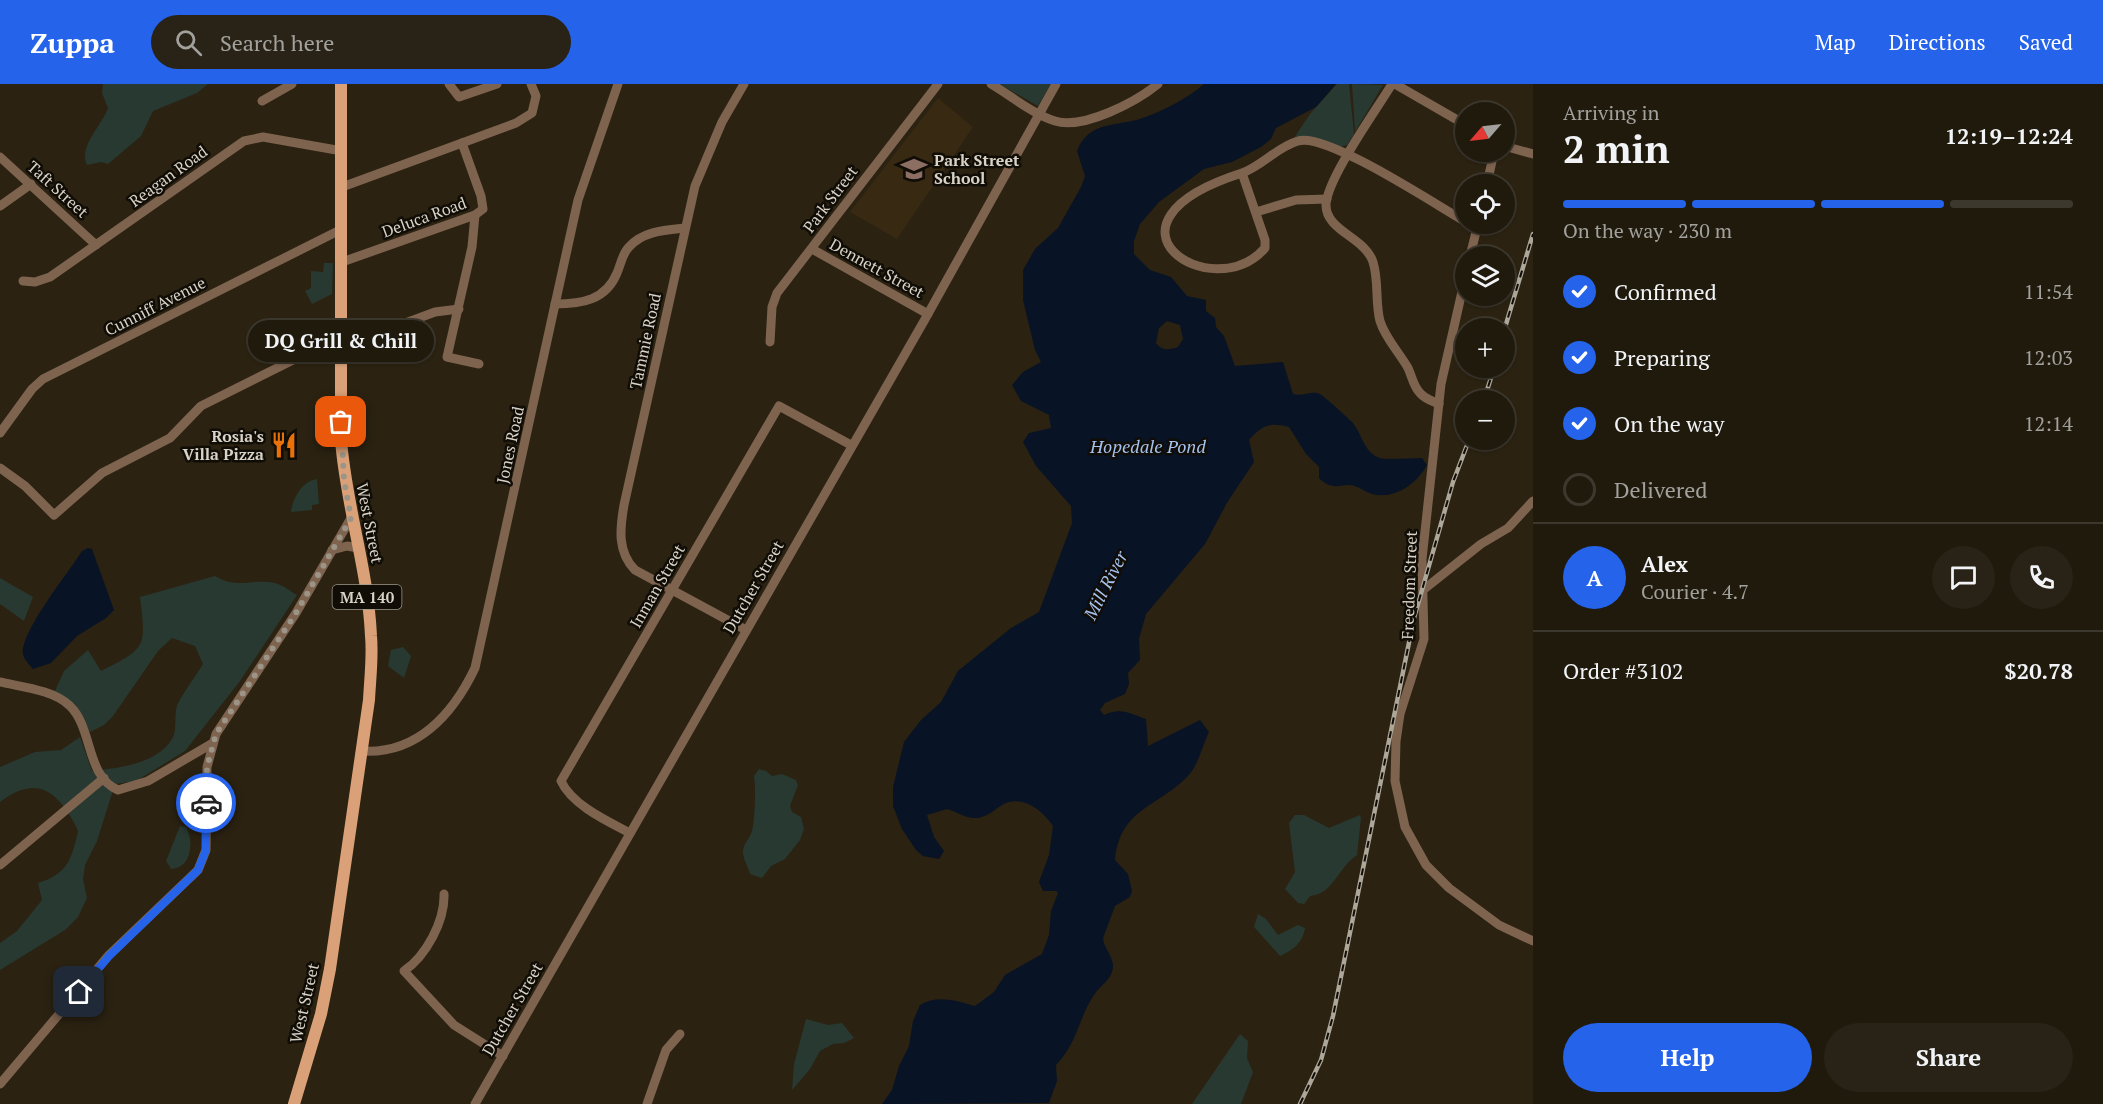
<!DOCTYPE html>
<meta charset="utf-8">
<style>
body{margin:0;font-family:"PT Serif",serif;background:#282316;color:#f1f3f6;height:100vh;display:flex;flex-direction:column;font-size:22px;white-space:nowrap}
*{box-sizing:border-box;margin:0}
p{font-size:20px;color:#a2a19d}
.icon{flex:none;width:33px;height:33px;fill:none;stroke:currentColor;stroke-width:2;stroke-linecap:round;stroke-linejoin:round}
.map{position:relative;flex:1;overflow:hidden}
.panel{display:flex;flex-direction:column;background:#201a0d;width:570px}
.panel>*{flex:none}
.needle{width:39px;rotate:242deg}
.buttons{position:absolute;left:1455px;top:18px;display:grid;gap:12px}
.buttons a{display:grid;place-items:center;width:60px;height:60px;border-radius:50%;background:#201a0d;box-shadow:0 2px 4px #0004,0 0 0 2px #3d382e;font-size:30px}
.pin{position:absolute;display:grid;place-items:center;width:51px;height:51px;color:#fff;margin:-26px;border-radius:12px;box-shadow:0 3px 9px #0006}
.courier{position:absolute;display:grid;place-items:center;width:60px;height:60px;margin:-30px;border:4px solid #2563eb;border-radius:50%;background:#fff;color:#222;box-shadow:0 2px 8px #0007}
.bubble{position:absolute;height:42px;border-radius:21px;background:#201a0d;box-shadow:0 2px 4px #0004,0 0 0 2px #3d382e;font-size:20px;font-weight:700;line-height:42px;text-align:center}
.head em{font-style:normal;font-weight:700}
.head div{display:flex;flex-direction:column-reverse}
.head{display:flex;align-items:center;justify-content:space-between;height:102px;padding:0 30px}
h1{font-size:39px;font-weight:700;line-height:45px}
.bar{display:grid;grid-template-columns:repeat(4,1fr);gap:9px 6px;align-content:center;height:72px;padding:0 30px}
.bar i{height:8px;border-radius:4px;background:#3d382e}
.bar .on{background:#2563eb}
.bar p{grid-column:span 4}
.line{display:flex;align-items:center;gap:15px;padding:0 30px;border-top:2px solid #3d382e}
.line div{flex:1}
.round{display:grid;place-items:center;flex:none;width:63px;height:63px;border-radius:32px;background:#282316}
ol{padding:0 30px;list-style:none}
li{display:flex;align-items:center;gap:18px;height:66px}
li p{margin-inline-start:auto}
li .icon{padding:6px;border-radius:50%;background:#2563eb;color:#fff;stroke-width:4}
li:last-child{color:#a2a19d}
li i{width:33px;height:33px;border:3px solid #3d382e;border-radius:50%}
.action{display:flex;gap:12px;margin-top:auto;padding:12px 30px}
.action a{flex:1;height:69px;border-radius:36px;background:#2563eb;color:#fff;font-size:24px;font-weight:700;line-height:69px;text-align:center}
.action a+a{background:#282316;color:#f1f3f6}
header{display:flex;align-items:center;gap:36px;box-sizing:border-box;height:84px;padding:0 30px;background:#2563eb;color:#fff}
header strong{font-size:28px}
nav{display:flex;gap:33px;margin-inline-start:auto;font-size:21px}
.search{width:420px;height:54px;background:#282316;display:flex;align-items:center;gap:15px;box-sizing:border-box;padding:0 21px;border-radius:33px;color:#a2a19d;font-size:22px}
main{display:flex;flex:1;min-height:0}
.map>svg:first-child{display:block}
.built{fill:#372912}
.green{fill:#283931}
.water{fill:#081326;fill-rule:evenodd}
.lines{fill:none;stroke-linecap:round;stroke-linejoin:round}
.minor{stroke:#7e634f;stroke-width:9}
.major{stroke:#daa178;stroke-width:12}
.rail-casing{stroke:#ada79a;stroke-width:4.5}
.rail{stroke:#100c06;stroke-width:2;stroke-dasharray:7;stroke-linecap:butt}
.done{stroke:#9b9487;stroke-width:6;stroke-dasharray:0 10.8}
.route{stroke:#2563eb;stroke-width:8}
.labels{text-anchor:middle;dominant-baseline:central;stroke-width:5;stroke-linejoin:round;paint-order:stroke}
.shield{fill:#100c06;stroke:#9c978d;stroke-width:1.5}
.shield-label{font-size:15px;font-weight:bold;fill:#d8d2c7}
.poi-label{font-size:16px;font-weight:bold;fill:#d8d2c7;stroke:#100c06;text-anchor:start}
.street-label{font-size:16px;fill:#d8d2c7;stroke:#100c06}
.water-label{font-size:18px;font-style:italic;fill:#a5c2ef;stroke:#100c06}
</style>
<header>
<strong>Zuppa</strong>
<div class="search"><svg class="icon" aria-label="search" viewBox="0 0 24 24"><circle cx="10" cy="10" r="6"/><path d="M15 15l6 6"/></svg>Search here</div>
<nav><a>Map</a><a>Directions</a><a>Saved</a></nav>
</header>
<main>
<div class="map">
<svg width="1533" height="1020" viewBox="0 0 1533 1020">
<rect width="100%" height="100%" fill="#2b2211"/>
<path class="built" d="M 938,14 L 973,43 L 897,155 L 850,128 Z"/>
<g class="green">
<path d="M 103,0 L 208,0 L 197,9 L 153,27 L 141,52 L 108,80 L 101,78 L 87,81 C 78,62 102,42 108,24 L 102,9 Z"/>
<path d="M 999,0 L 1051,0 L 1038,22 Z"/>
<path d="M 1337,0 L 1349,0 L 1354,50 L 1347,61 L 1340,63 L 1313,53 L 1294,54 L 1310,30 Z"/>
<path d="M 1352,0 L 1383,1 L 1355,48 L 1355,47 Z"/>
<path d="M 324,179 L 333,179 L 332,210 L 312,220 L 305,207 L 311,204 L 311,187 L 323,188 Z"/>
<path d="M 317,395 L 319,420 L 312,421 L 312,426 L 291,428 C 293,414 302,397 317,395 Z"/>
<path d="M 215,492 C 239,506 251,494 275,499 C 283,501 290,507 297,511 L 240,597 L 185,667 L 136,697 L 115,700 L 97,757 L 85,781 L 83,795 L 87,814 L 78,833 L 65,846 L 0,886 L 0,859 L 17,847 L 42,816 L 38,799 C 67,790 71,777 78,748 C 76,740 71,734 67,727 C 47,698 27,698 0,718 L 0,683 L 35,668 L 61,666 L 80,653 L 92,687 C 118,684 157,680 172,655 C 178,646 173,630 178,619 C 185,606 195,593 203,580 L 195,562 L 172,554 L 158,567 L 113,632 L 104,641 L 90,648 L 76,621 L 55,607 L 64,587 L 88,566 L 101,587 C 147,564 146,563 140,513 Z"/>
<path d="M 0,494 L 33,513 L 24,537 L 0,520 Z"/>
<path d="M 403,563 L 411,572 L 404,594 L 388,582 L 391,566 Z"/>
<path d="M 759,685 L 766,687 L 772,692 L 782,690 L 796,696 L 798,701 L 790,722 L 792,728 L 801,733 L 804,745 L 800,756 L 785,775 L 771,782 L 762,794 L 750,790 C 748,783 743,775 743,768 C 743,759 750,755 752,747 C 755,735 756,703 754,692 Z"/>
<path d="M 1295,731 L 1304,731 L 1329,744 L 1360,731 L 1361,734 L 1357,771 C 1338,783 1334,810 1310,812 L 1304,820 L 1298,819 L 1285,805 L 1295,788 L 1289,739 Z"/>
<path d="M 180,742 L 186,743 C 194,757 192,784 171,785 L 166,777 Z"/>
<path d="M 1258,830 L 1266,835 L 1278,851 L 1298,841 L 1305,844 C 1303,859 1293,866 1280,872 L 1254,843 Z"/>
<path d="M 806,935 L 828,941 L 842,939 L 854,954 L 844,959 L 833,960 L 820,967 L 810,985 L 792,1006 L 794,980 Z"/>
<path d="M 1240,950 L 1248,957 L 1247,974 L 1253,988 L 1241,1020 L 1192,1020 Z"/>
</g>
<g class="water">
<path d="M 1204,0 L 1336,0 L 1316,23 L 1276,44 L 1271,55 L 1261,63 L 1232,78 L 1204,85 L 1159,118 L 1140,140 L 1134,157 L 1134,170 L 1150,186 L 1171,193 L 1187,212 L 1206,216 L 1206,227 L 1215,234 L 1216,243 L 1224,252 L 1235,282 L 1283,278 L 1293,310 C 1302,313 1312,306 1320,310 C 1325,313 1347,333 1352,338 C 1362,349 1363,368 1380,374 C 1386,376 1414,374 1422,374 L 1427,381 C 1417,400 1394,416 1372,410 C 1365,408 1357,401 1349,401 C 1336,402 1330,405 1319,394 L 1319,383 L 1306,370 L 1289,343 C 1270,338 1262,341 1249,356 L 1254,378 L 1228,417 L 1205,460 L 1146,530 L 1139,555 L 1140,576 L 1128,589 L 1129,600 L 1125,610 L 1105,619 L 1100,626 L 1104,631 C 1120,623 1130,629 1146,635 L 1148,662 L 1200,636 L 1209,648 C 1202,662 1199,681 1187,693 C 1156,724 1120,725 1115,776 L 1128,790 L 1132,807 L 1130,813 L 1115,822 L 1103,854 C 1104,865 1114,873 1113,884 C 1111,897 1100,901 1094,911 C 1078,935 1078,958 1056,981 L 1057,997 L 1049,1019 L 882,1020 L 892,1006 L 899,982 L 909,962 L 913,937 L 920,921 C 938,910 957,917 975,922 L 994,908 L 1005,891 L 1042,870 L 1049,851 L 1051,827 L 1058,809 L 1056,807 L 1043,807 L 1039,798 L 1049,771 L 1053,742 C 1042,726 1022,710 1002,721 C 994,726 989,732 978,734 C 965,735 958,728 947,725 L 927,731 L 934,753 L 944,767 L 939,775 L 923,772 L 916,766 L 902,745 L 893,722 L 893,703 L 904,658 L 921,636 L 941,618 L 958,587 L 1011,544 L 1039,528 L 1072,439 L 1071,422 L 1036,382 L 1023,358 L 1029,349 L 1051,344 L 1049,331 L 1021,317 L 1012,301 L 1023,288 L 1041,278 L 1035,266 L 1023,216 L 1023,186 L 1035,165 L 1058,144 L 1081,103 L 1085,92 L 1077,67 C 1089,36 1117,43 1143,34 C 1163,27 1188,14 1204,0 ZM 1167,237 L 1180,241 L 1183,255 L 1178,263 C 1169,266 1162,267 1156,259 L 1159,244 Z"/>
<path d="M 88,464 L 92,465 L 114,526 L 106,534 L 77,552 L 51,579 L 33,585 C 28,579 21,573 23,564 C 29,537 66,492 82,467 Z"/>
</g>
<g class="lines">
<g class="minor">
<path d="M 449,0 L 459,13 L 497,0"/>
<path d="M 744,0 L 722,38 L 695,102 L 624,421 C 620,444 617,468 635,486 L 746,546"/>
<path d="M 991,0 C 1011,12 1033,30 1055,37 C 1084,46 1137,17 1158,0"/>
<path d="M 1392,0 C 1377,25 1328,93 1326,120 C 1325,147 1365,153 1373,178 C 1379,197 1375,218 1380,237 C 1385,254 1399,268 1408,284 C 1412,292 1413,302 1420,309 C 1425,315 1432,317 1439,320"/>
<path d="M 1395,0 L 1466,41"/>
<path d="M 262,17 L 292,0"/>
<path d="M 462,59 L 516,39 L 532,29 L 536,12 L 531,0"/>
<path d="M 1504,62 L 1533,70"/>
<path d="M 0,73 L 96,161"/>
<path d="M 1242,89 C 1082,140 1213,224 1265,164 L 1265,156 L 1242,89 C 1262,82 1277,63 1298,57 C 1326,48 1436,121 1466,138"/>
<path d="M 1487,100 L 1494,68"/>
<path d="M 0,122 L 31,100"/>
<path d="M 1256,128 L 1296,116 L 1327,115"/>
<path d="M 475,131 L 472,163 L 447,273 L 479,280"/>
<path d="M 812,165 L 928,230"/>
<path d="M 1470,172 L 1478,140"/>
<path d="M 342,178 L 475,131 L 483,125 L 481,112 L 462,59 L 342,103"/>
<path d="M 1466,190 L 1441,300 L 1422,475 L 1424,555 L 1400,630 L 1396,657 L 1395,697 L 1405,743 L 1426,781 L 1449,804 L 1499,841 L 1533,857"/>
<path d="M 23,197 L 35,198 L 50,193 L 244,57 L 263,53 L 342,67"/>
<path d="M 555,220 C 582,220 606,216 617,189 C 621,180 622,170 629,163 C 643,147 666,146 685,144"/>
<path d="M 770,258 L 772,223 L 777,209 L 938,0"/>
<path d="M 341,263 L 435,228 L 459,225"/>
<path d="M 0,349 L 32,305 L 43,295 L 342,145"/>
<path d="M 0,384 L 25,402 L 54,431 L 102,389 L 170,354 L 201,322 L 341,252"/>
<path d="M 332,466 L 347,462 L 358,464"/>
<path d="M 1423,506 L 1481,460 L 1508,444 L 1533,417"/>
<path d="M 0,598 C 22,603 54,606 70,622 C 93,644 86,693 118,706 L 148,697 L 213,659"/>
<path d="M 361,667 C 417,671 453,630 475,584 L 578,116 L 618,0"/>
<path d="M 630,749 C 607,737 572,721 561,697 L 779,322 L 851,361"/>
<path d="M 0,781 L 104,694"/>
<path d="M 444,810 C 445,837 426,872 404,887 L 454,941 L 503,972"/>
<path d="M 0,1000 L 109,871 L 198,786 L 206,766 L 207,683 L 216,650 L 296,529 L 351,434"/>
<path d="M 475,1020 L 924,237 L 1056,0"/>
<path d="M 647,1020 L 666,966 L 680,950"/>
</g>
<path class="major" d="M 294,1020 L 321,930 L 330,885 L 369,616 C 370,595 373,573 371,552 C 368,485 346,422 341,356 L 341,0"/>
<g class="rail-casing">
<g id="rail">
<path d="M 1504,247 L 1533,150"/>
<path d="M 1484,316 L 1494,284"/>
<path d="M 1300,1020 L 1321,976 L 1333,932 L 1414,534 L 1453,398 L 1469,356"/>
</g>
</g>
<use href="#rail" class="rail"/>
</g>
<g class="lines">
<path class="done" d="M 206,719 L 207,683 L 216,650 L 296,529 L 351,434 L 344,396 L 341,338"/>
<path class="route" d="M 79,908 L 109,872 L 198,786 L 206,766 L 206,719"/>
</g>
<defs>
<g id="school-bare" transform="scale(2.07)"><path d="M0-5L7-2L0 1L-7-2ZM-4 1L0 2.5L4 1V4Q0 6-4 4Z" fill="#8d6e63" stroke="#100c06" stroke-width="2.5" paint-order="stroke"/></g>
<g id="restaurant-bare" transform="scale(2.07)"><path d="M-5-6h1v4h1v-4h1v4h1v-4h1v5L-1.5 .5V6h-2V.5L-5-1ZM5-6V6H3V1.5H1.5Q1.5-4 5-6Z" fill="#e8710a" stroke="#100c06" stroke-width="2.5" paint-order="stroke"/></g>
</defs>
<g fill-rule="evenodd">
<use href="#school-bare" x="914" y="85"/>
<use href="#restaurant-bare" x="284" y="361"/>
</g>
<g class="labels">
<rect class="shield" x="332.5" y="501" width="69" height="24" rx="4.5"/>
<g class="shield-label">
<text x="367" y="513">MA 140</text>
</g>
<g class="poi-label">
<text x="934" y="76">Park Street<tspan x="934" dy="18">School</tspan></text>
<text x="264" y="352" text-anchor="end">Rosia's<tspan x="264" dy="18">Villa Pizza</tspan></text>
</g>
<g class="street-label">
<text transform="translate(168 92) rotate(-36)">Reagan Road</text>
<text transform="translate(58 105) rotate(42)">Taft Street</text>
<text transform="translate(830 115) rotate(-53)">Park Street</text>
<text transform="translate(424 133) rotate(-20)">Deluca Road</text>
<text transform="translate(877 184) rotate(29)">Dennett Street</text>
<text transform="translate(155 222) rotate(-27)">Cunniff Avenue</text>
<text transform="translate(645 257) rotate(-78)">Tammie Road</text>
<text transform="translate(510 361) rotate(-78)">Jones Road</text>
<text transform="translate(370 439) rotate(79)">West Street</text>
<text transform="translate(1409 501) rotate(-88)">Freedom Street</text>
<text transform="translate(657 502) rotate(-60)">Inman Street</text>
<text transform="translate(753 503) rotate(-60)">Dutcher Street</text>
<text transform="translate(304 919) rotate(-77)">West Street</text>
<text transform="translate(512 925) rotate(-60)">Dutcher Street</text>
</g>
<g class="water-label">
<text x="1148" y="362">Hopedale Pond</text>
<text transform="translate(1105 501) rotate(-63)">Mill River</text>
</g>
</g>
</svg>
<div class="buttons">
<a><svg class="needle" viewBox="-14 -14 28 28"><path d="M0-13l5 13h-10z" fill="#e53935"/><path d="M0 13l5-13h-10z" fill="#a2a19d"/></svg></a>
<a><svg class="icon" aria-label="locate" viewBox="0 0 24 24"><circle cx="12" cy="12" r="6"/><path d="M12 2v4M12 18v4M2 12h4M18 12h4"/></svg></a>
<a><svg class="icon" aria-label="layers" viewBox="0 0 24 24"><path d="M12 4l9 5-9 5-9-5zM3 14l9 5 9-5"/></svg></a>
<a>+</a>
<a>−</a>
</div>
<div class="pin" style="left:341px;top:338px;background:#ea580c"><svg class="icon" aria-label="bag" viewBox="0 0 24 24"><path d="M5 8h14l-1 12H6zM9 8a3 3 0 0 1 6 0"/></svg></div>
<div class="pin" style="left:79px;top:908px;background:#1f2937"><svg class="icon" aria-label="home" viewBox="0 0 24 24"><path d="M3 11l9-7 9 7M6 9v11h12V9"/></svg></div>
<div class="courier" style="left:206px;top:719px"><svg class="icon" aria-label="car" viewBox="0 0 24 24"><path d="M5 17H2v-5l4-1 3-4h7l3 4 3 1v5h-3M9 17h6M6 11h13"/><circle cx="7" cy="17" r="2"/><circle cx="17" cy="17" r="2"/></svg></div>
<div class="bubble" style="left:248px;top:236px;width:186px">DQ Grill &amp; Chill</div>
</div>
<section class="panel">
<div class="head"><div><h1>2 min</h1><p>Arriving in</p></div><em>12:19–12:24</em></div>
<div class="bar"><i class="on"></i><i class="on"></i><i class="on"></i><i></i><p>On the way · 230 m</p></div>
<ol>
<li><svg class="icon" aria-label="check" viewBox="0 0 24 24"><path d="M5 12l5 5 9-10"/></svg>Confirmed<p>11:54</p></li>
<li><svg class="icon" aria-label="check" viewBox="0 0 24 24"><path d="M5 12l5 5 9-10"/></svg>Preparing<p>12:03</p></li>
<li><svg class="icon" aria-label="check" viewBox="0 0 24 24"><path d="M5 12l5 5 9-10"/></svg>On the way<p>12:14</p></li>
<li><i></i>Delivered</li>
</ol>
<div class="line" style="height:108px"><b class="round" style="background:#2563eb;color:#fff">A</b><div><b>Alex</b><p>Courier · 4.7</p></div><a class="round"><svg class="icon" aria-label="chat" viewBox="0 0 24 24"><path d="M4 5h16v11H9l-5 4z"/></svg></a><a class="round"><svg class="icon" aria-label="phone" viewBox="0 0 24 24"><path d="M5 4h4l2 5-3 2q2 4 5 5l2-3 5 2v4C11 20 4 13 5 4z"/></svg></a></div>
<div class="line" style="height:78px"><div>Order #3102</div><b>$20.78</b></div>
<div class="action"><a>Help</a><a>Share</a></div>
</section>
</main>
